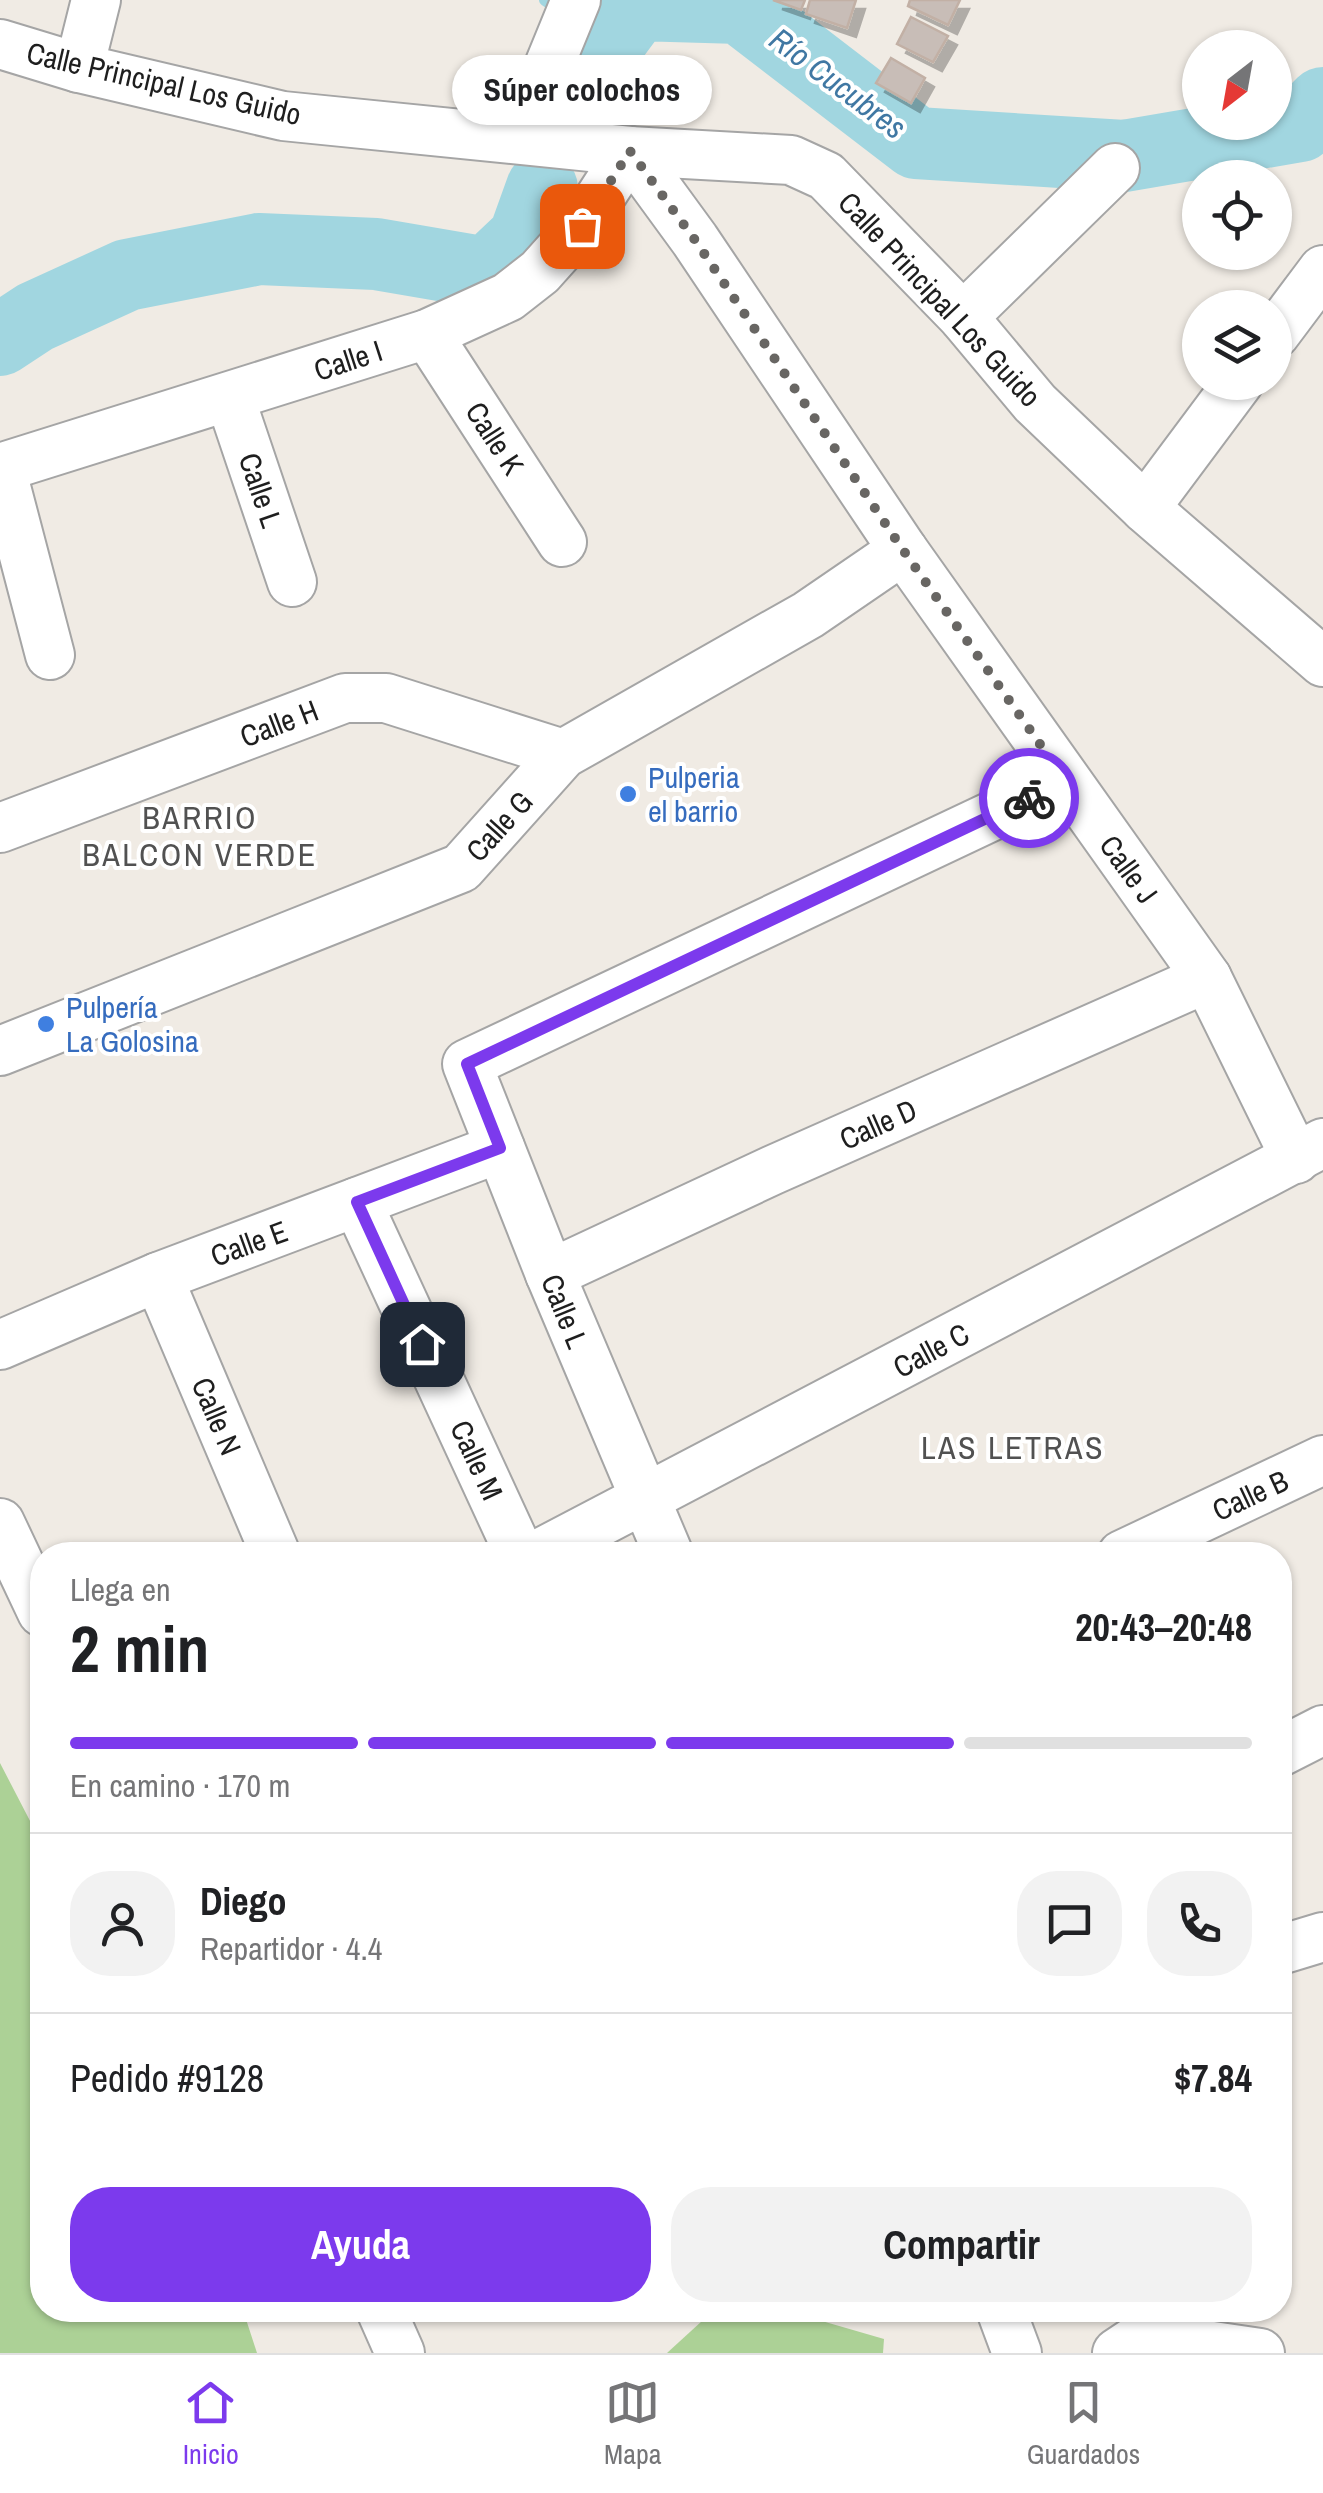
<!DOCTYPE html>
<html lang="es">
<meta charset="utf-8">
<style>
body{margin:0;font-family:"Archivo Narrow",sans-serif;background:#f2f2f2;color:#202124;height:100vh;display:flex;flex-direction:column;font-size:38px;white-space:nowrap}
*{box-sizing:border-box;margin:0}
p{font-size:32px;color:#757577}
.icon{flex:none;width:55px;height:55px;fill:none;stroke:currentColor;stroke-width:2;stroke-linecap:round;stroke-linejoin:round}
.map{position:relative;flex:1;overflow:hidden}
.side{position:absolute;left:30px;top:1542px;width:1262px;height:780px;display:flex;flex-direction:column;background:#fff;border-radius:40px;box-shadow:0 2px 8px #0004}
.side>*{flex:none}
.needle{width:65px;rotate:211deg}
.fabs{position:absolute;left:1182px;top:30px;display:grid;gap:20px}
.fabs a{display:grid;place-items:center;width:110px;height:110px;border-radius:50%;background:#fff;box-shadow:0 2px 8px #0004;font-size:50px}
.pin{position:absolute;display:grid;place-items:center;width:85px;height:85px;color:#fff;margin:-42px;border-radius:20px;box-shadow:0 5px 15px #0006}
.courier{position:absolute;display:grid;place-items:center;width:100px;height:100px;margin:-50px;border:8px solid #7c3aed;border-radius:50%;background:#fff;color:#222;box-shadow:0 2px 12px #0007}
.bubble{position:absolute;height:70px;border-radius:35px;background:#fff;box-shadow:0 2px 8px #0004;font-size:32px;font-weight:800;line-height:70px;text-align:center}
.overview em{font-style:normal;font-weight:800}
.overview div{display:flex;flex-direction:column-reverse}
.overview{display:flex;align-items:center;justify-content:space-between;height:170px;padding:0 40px}
h1{font-size:65px;font-weight:800;line-height:75px}
.bar{display:grid;grid-template-columns:repeat(4,1fr);gap:15px 10px;align-content:center;height:120px;padding:0 40px}
.bar i{height:12px;border-radius:8px;background:#e0e0e0}
.bar .on{background:#7c3aed}
.bar p{grid-column:span 4}
.line{display:flex;align-items:center;gap:25px;padding:0 40px;border-top:2px solid #e0e0e0}
.line div{flex:1}
.round{display:grid;place-items:center;flex:none;width:105px;height:105px;border-radius:40px;background:#f2f2f2}
.primary-button{display:flex;gap:20px;margin-top:auto;padding:20px 40px}
.primary-button a{flex:1;height:115px;border-radius:40px;background:#7c3aed;color:#fff;font-size:40px;font-weight:800;line-height:115px;text-align:center}
.primary-button a+a{background:#f2f2f2;color:#202124}
.menu{display:flex;justify-content:space-around;align-items:center;height:140px;border-top:2px solid #e0e0e0;background:#fff;font-size:28px;color:#757577}
.menu a{display:grid;justify-items:center;gap:5px}
.menu .on{color:#7c3aed}
.map>svg:first-child{display:block}
.forest{fill:#acd196}
.lines{fill:none;stroke-linecap:round;stroke-linejoin:round}
.stream{stroke:#a1d6e0;stroke-width:12}
.river{stroke:#a1d6e0;stroke-width:72}
.building{fill:#c8bdb7;stroke:#c2b0a5;stroke-width:2.5;filter:url(#shadow)}
.minor-casing{stroke:#a5a5a5;stroke-width:52}
.minor{stroke:#fff;stroke-width:48}
.done{stroke:#686663;stroke-width:10;stroke-dasharray:0 18}
.route{stroke:#7c3aed;stroke-width:12}
.shop-dot{fill:#3f7fe0;stroke:#fff;stroke-width:4}
.labels{text-anchor:middle;dominant-baseline:central;stroke-width:8;stroke-linejoin:round;paint-order:stroke}
.street-label{font-size:30px;fill:#1e1e1e;stroke:#fff}
.shop-label{font-size:30px;fill:#366cbe;stroke:#fff;text-anchor:start}
.water-label{font-size:32px;font-style:italic;fill:#4078a3;stroke:#fff}
.neighbourhood-label{font-size:32px;letter-spacing:2.5px;fill:#515151;stroke:#fff}
</style>
<div class="map">
<svg width="1323" height="2353" viewBox="0 0 1323 2353">
<defs>
<filter id="shadow"><feDropShadow dx="9" dy="9" stdDeviation="0" flood-color="#0004"/></filter>
</defs>
<rect width="100%" height="100%" fill="#f0ebe4"/>
<g class="forest">
<path d="M 0,1763 L 42,1844 L 42,2310 L 243,2310 L 257,2353 L 0,2353 Z"/>
<path d="M 714,2310 L 784,2310 L 884,2339 L 883,2353 L 667,2353 Z"/>
</g>
<g class="lines">
<g class="stream">
<path d="M 545,0 L 548,2"/>
<path d="M 583,24 L 614,36"/>
</g>
<g class="river">
<path d="M 579,101 L 614,36 L 637,5 L 740,8 L 916,143 L 1124,156 L 1300,126 L 1323,103"/>
<path d="M 0,340 L 35,317 L 127,275 L 259,249 L 376,254 L 487,273 L 524,238 L 542,188"/>
</g>
</g>
<g class="building">
<path d="M 773,0 L 805,0 L 801,10 Z"/>
<path d="M 810,0 L 856,0 L 847,28 L 806,14 Z"/>
<path d="M 910,0 L 960,0 L 948,25 L 908,6 Z"/>
<path d="M 911,17 L 948,36 L 933,62 L 897,44 Z"/>
<path d="M 891,58 L 925,78 L 911,103 L 876,83 Z"/>
</g>
<g class="lines">
<g class="minor-casing">
<g id="minor">
<path d="M 0,44 L 79,68 L 283,116 L 630,151 L 791,160 L 826,176 L 963,317 L 1035,403 L 1145,508 L 1323,662"/>
<path d="M 79,68 L 96,0"/>
<path d="M 519,139 L 576,0"/>
<path d="M 630,151 L 695,240 L 903,550 L 1207,978 L 1296,1159"/>
<path d="M 963,317 L 1115,168"/>
<path d="M 427,334 L 562,542"/>
<path d="M 1275,334 L 1323,270"/>
<path d="M 230,398 L 292,582"/>
<path d="M 0,468 L 427,334 L 508,297 L 540,272 L 582,225 L 630,151"/>
<path d="M 1,468 L 50,655"/>
<path d="M 1145,508 L 1239,382"/>
<path d="M 0,828 L 345,698 L 386,698 L 563,754"/>
<path d="M 0,1051 L 461,868 L 563,754 L 808,615 L 903,550"/>
<path d="M 357,1202 L 520,1555"/>
<path d="M 550,1274 L 773,1170 L 1207,978"/>
<path d="M 158,1277 L 276,1555"/>
<path d="M 0,1345 L 158,1277 L 500,1148"/>
<path d="M 0,1523 L 42,1612"/>
<path d="M 537,1555 L 1323,1143"/>
<path d="M 669,1555 L 550,1274 L 467,1064 L 1066,781"/>
<path d="M 1122,1555 L 1323,1460"/>
<path d="M 1280,1752 L 1323,1730"/>
<path d="M 1280,1950 L 1323,1937"/>
<path d="M 381,2310 L 400,2353"/>
<path d="M 1001,2310 L 1017,2353"/>
<path d="M 1117,2353 L 1135,2341 L 1151,2337 L 1260,2353"/>
</g>
</g>
<use href="#minor" class="minor"/>
</g>
<g class="lines">
<path class="done" d="M 582,226 L 630,151 L 695,240 L 903,550 L 1066,781 L 1029,798"/>
<path class="route" d="M 422,1344 L 357,1202 L 500,1148 L 467,1064 L 1029,798"/>
</g>
<g class="shop-dot">
<circle cx="628" cy="794" r="10"/>
<circle cx="46" cy="1024" r="10"/>
</g>
<g class="labels">
<g class="street-label">
<text transform="translate(164 83) rotate(13)">Calle Principal Los Guido</text>
<text transform="translate(940 299) rotate(47)">Calle Principal Los Guido</text>
<text transform="translate(348 360) rotate(-18)">Calle I</text>
<text transform="translate(495 438) rotate(57)">Calle K</text>
<text transform="translate(261 490) rotate(71)">Calle L</text>
<text transform="translate(279 723) rotate(-21)">Calle H</text>
<text transform="translate(499 826) rotate(-48)">Calle G</text>
<text transform="translate(1129 869) rotate(54)">Calle J</text>
<text transform="translate(878 1124) rotate(-24)">Calle D</text>
<text transform="translate(249 1243) rotate(-20)">Calle E</text>
<text transform="translate(565 1311) rotate(68)">Calle L</text>
<text transform="translate(931 1350) rotate(-28)">Calle C</text>
<text transform="translate(217 1416) rotate(67)">Calle N</text>
<text transform="translate(477 1460) rotate(65)">Calle M</text>
<text transform="translate(1250 1495) rotate(-25)">Calle B</text>
</g>
<g class="shop-label">
<text x="648" y="777">Pulperia<tspan x="648" dy="34">el barrio</tspan></text>
<text x="66" y="1007">Pulpería<tspan x="66" dy="34">La Golosina</tspan></text>
</g>
<g class="water-label">
<text transform="translate(838 83) rotate(37)">Río Cucubres</text>
</g>
<g class="neighbourhood-label">
<text x="200" y="817">BARRIO<tspan x="200" dy="37">BALCON VERDE</tspan></text>
<text x="1013" y="1447">LAS LETRAS</text>
</g>
</g>
</svg>
<div class="fabs">
<a><svg class="needle" viewBox="-14 -14 28 28"><path d="M0-13l5 13h-10z" fill="#e53935"/><path d="M0 13l5-13h-10z" fill="#757577"/></svg></a>
<a><svg class="icon" aria-label="locate" viewBox="0 0 24 24"><circle cx="12" cy="12" r="6"/><path d="M12 2v4M12 18v4M2 12h4M18 12h4"/></svg></a>
<a><svg class="icon" aria-label="layers" viewBox="0 0 24 24"><path d="M12 4l9 5-9 5-9-5zM3 14l9 5 9-5"/></svg></a>
</div>
<div class="pin" style="left:582px;top:226px;background:#ea580c"><svg class="icon" aria-label="bag" viewBox="0 0 24 24"><path d="M5 8h14l-1 12H6zM9 8a3 3 0 0 1 6 0"/></svg></div>
<div class="pin" style="left:422px;top:1344px;background:#1f2937"><svg class="icon" aria-label="home" viewBox="0 0 24 24"><path d="M3 11l9-7 9 7M6 9v11h12V9"/></svg></div>
<div class="courier" style="left:1029px;top:798px"><svg class="icon" aria-label="bike" viewBox="0 0 24 24"><circle cx="6" cy="16" r="4"/><circle cx="18" cy="16" r="4"/><path d="M6 16l4-8h5l3 8M10 8l3 8H6M13 5h3"/></svg></div>
<div class="bubble" style="left:452px;top:55px;width:260px">Súper colochos</div>
<section class="side">
<div class="overview"><div><h1>2 min</h1><p>Llega en</p></div><em>20:43–20:48</em></div>
<div class="bar"><i class="on"></i><i class="on"></i><i class="on"></i><i></i><p>En camino · 170 m</p></div>
<div class="line" style="height:180px"><a class="round"><svg class="icon" aria-label="person" viewBox="0 0 24 24"><circle cx="12" cy="8" r="4"/><path d="M4 21q1-7 8-7t8 7"/></svg></a><div><b>Diego</b><p>Repartidor · 4.4</p></div><a class="round"><svg class="icon" aria-label="chat" viewBox="0 0 24 24"><path d="M4 5h16v11H9l-5 4z"/></svg></a><a class="round"><svg class="icon" aria-label="phone" viewBox="0 0 24 24"><path d="M5 4h4l2 5-3 2q2 4 5 5l2-3 5 2v4C11 20 4 13 5 4z"/></svg></a></div>
<div class="line" style="height:130px"><div>Pedido #9128</div><b>$7.84</b></div>
<div class="primary-button"><a>Ayuda</a><a>Compartir</a></div>
</section>
</div>
<nav class="menu">
<a class="on"><svg class="icon" aria-label="home" viewBox="0 0 24 24"><path d="M3 11l9-7 9 7M6 9v11h12V9"/></svg>Inicio</a>
<a><svg class="icon" aria-label="map" viewBox="0 0 24 24"><path d="M3 6l6-2 6 2 6-2v14l-6 2-6-2-6 2zM9 4v14M15 6v14"/></svg>Mapa</a>
<a><svg class="icon" aria-label="saved" viewBox="0 0 24 24"><path d="M7 4h10v16l-5-4-5 4z"/></svg>Guardados</a>
</nav>
